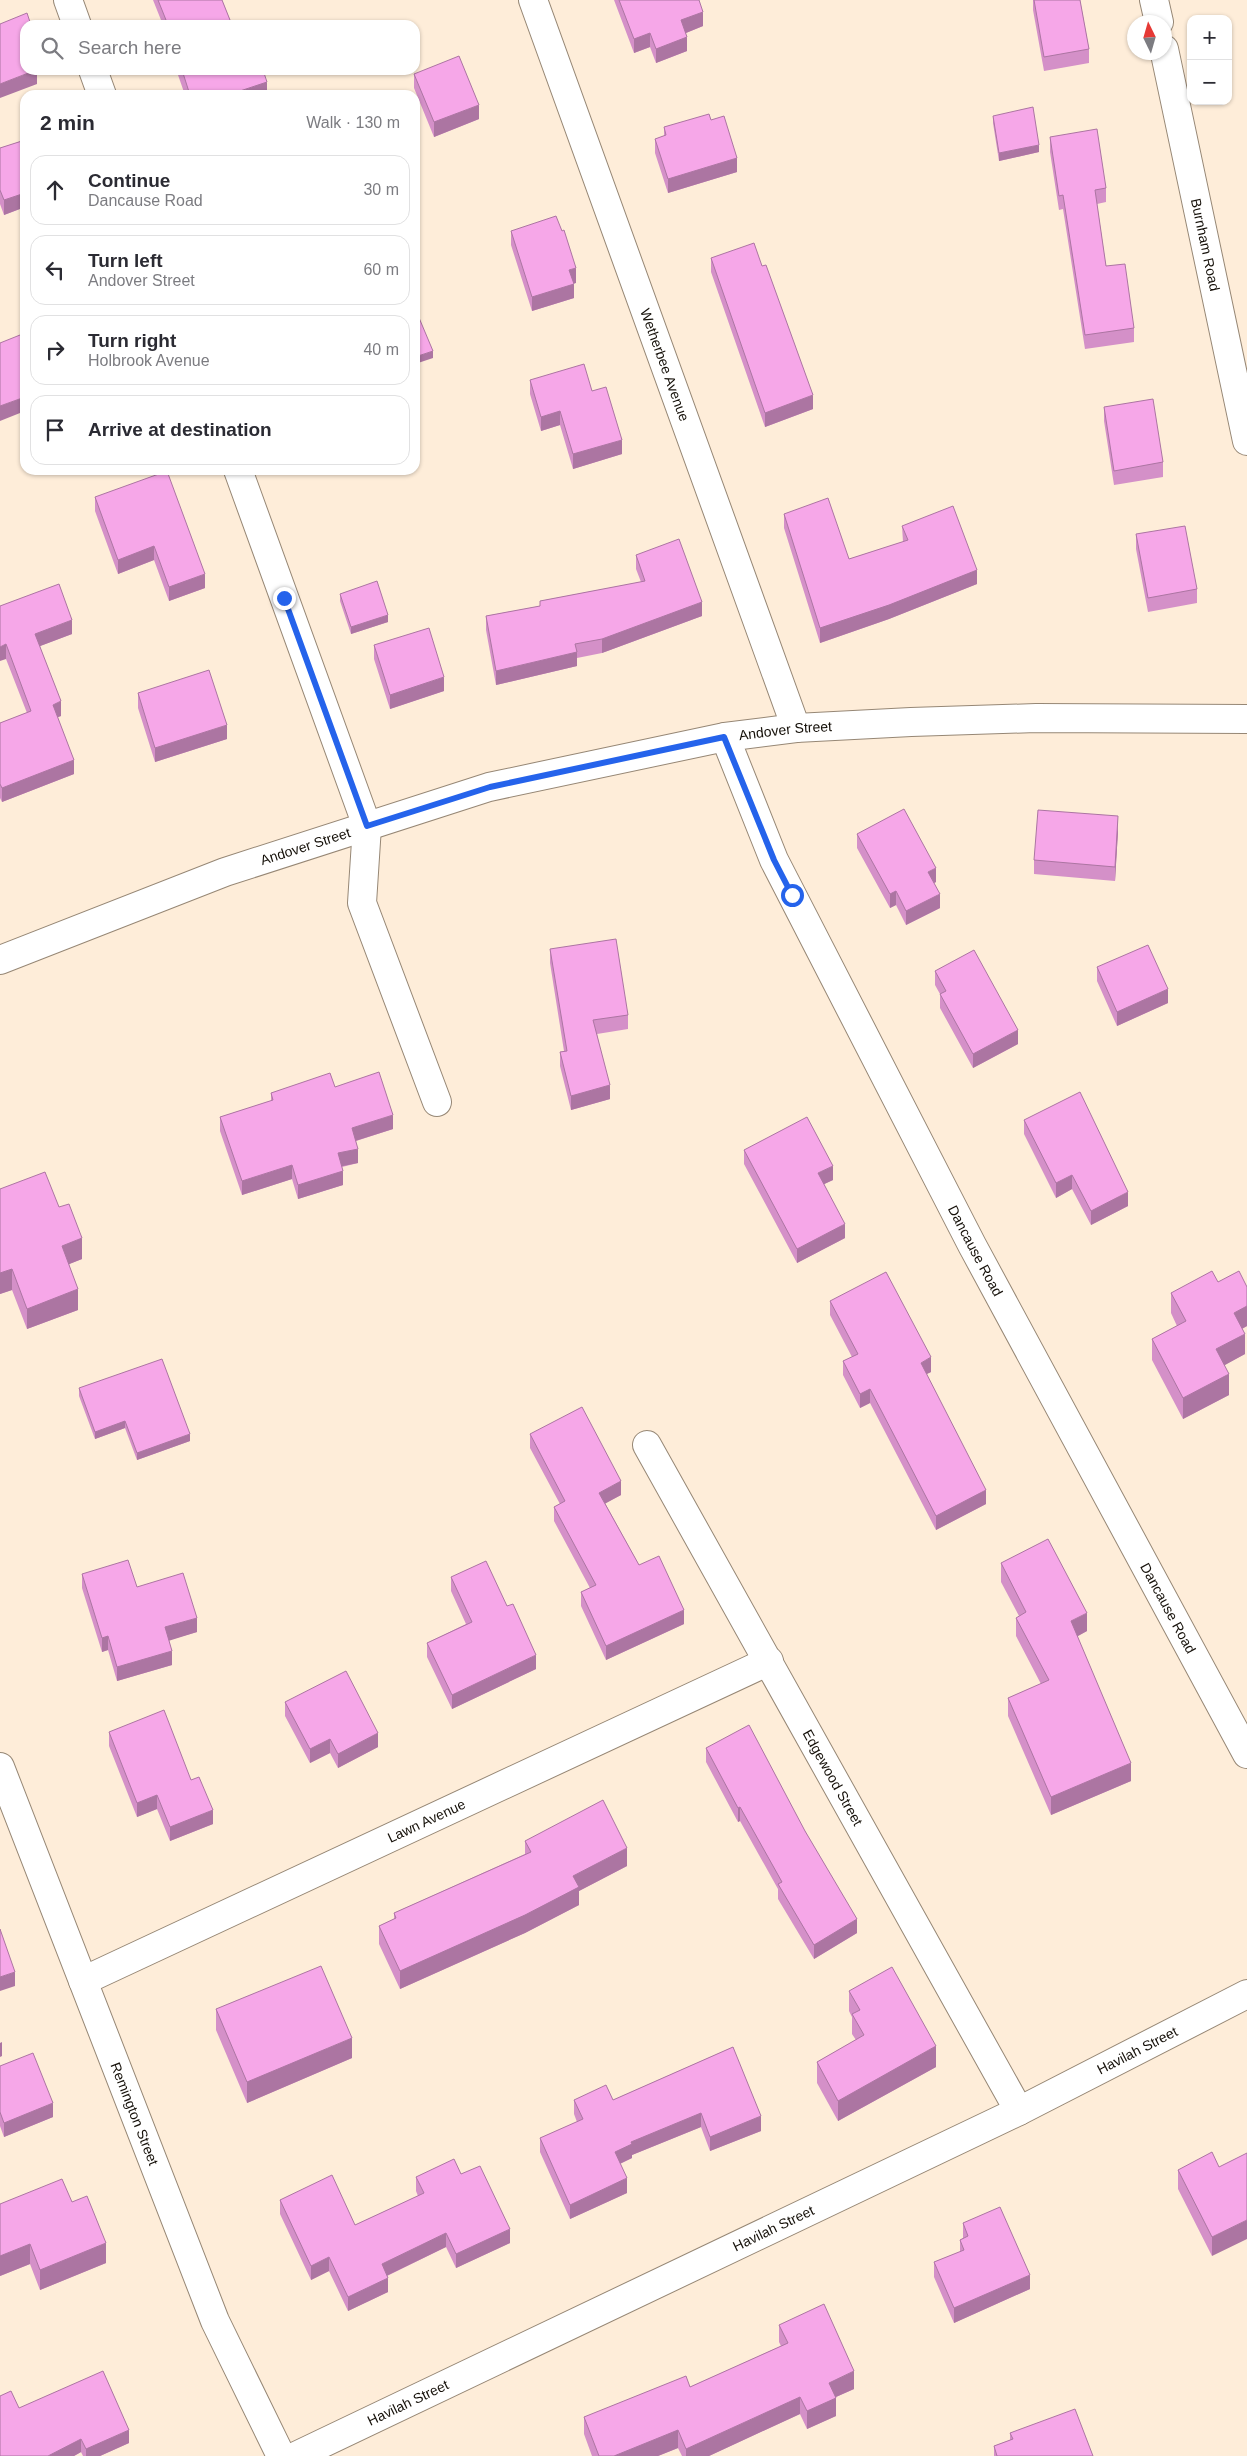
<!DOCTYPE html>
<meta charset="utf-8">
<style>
body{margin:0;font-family:Arial,sans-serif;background:#f7f7f7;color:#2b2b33}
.controls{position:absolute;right:15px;top:15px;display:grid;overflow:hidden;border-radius:10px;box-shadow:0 1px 4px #0004}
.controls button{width:45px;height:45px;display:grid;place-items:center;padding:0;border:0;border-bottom:1px solid #e1e1e2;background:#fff;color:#2b2b33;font:25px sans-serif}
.compass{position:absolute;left:1127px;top:15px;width:45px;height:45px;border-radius:50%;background:#fff;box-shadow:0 1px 4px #0004;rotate:355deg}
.stop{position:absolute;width:15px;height:15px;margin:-11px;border:4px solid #2563eb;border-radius:50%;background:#fff}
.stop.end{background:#2563eb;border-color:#fff;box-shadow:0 1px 5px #0008}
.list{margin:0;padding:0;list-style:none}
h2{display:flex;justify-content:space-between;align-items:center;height:65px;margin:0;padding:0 20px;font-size:21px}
h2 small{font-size:16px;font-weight:400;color:#7c7c81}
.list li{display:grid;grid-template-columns:32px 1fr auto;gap:15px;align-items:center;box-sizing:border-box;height:70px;margin:0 10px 10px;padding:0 10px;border:1px solid #e1e1e2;border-radius:15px}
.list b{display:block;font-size:19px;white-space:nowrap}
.list p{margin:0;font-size:16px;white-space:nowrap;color:#7c7c81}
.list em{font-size:16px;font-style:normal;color:#7c7c81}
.icon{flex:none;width:28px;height:28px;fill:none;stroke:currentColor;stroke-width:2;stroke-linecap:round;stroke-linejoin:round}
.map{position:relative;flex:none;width:1247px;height:2456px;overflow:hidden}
.search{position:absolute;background:#fff;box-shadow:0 1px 4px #0004;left:20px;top:20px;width:400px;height:55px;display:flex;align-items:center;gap:12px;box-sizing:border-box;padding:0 18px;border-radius:15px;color:#7c7c81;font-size:19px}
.panel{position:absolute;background:#fff;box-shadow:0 1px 4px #0004;left:20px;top:90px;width:400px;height:385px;border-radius:15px}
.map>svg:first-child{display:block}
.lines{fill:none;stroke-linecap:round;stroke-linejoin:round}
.minor-casing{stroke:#968775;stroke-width:30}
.secondary-casing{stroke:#968775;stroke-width:30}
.minor{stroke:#fff;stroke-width:28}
.secondary{stroke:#fff;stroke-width:28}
.wall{fill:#d490c8}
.shaded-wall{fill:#ac75a2}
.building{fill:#f6a7e8;stroke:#ac75a2}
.route{stroke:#2563eb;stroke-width:6}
.labels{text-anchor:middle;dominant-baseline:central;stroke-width:4;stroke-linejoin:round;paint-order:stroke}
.street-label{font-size:14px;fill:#151009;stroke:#fdfdfd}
</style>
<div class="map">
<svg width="1247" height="2456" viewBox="0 0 1247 2456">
<rect width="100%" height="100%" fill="#feedd9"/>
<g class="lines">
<g class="minor-casing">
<g id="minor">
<path d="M 68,0 L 77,25"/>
<path id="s1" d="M 533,0 L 796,728"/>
<path d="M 1154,0 L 1159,22"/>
<path id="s2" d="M 1164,49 L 1247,441"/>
<path d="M 93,70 L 102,95"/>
<path d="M 238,470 L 367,826 L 362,903 L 437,1102"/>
<path id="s3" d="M 725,737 L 774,860 L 972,1245 L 1247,1754"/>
<path id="s4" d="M 647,1445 L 1019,2111"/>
<path id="s5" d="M 0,1767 L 215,2321 L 281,2456"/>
<path id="s6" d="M 83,1981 L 769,1661"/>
<path id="s7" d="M 296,2456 L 1019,2111 L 1247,1994"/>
</g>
</g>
<g class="secondary-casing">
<g id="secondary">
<path id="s8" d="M 0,960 L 225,872 L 489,787 L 725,737 L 796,728 L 911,722 L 1036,718 L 1247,719"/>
</g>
</g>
<use href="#minor" class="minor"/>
<use href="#secondary" class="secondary"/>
</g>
<path class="wall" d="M 153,0 L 222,0 L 232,25 L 163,25 Z
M 614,0 L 699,0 L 703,26 L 686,33 L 687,51 L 656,63 L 650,47 L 634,53 Z
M 1033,0 L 1080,0 L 1089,49 L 1089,63 L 1044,71 L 1033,10 Z
M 178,70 L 263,70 L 267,95 L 185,95 L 178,75 Z
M 414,74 L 479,119 L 434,137 L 414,88 Z
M 993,116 L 1039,152 L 999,161 L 993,123 Z
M 711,120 L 737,172 L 668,193 L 655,153 L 655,139 L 664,136 L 664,127 Z
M 1050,137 L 1106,188 L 1106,202 L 1097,204 L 1106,266 L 1134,328 L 1134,342 L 1085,349 L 1063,209 L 1059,210 L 1050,152 Z
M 25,140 L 25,207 L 4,215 L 0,204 L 0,148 Z
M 511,231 L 576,283 L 573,283 L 574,298 L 532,311 L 511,245 Z
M 711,258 L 813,409 L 765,427 L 711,272 Z
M 530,380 L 592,391 L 622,454 L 573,469 L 560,425 L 541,431 L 530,394 Z
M 1104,407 L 1163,462 L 1163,477 L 1114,485 L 1104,421 Z
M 95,497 L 205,588 L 169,601 L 154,560 L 118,574 L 95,511 Z
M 784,514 L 849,559 L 903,542 L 902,526 L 977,584 L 889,619 L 820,643 L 784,528 Z
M 1136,534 L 1197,589 L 1197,603 L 1148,612 L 1136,549 Z
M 636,555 L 702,616 L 602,653 L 577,658 L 577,666 L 496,685 L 486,630 L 486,616 L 540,606 L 540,601 L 641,582 L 636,569 Z
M 340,594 L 388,622 L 351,634 L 340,601 Z
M 0,606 L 72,634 L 40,646 L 61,716 L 57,717 L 74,774 L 2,802 L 0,798 L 0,723 L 27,713 L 6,659 Z
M 374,645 L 444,691 L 390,709 L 374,659 Z
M 138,693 L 227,739 L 155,762 L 138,708 Z
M 1118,831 L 1115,881 L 1034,874 L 1034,860 Z
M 857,834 L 936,882 L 934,883 L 940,908 L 906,925 L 896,905 L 890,908 L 857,848 Z
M 550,949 L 628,1015 L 628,1029 L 597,1034 L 610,1099 L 571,1110 L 560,1066 L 560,1052 L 564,1051 L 550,963 Z
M 1097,967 L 1168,1003 L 1117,1026 L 1097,981 Z
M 935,971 L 1018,1044 L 973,1068 L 940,1008 L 940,994 L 935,985 Z
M 335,1087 L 393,1129 L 356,1141 L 358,1163 L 342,1167 L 343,1185 L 298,1199 L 292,1179 L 242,1195 L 220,1131 L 220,1117 L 271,1101 L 271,1093 Z
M 1024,1120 L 1128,1206 L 1091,1225 L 1072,1189 L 1056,1198 L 1024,1134 Z
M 744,1150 L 833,1180 L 824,1184 L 845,1238 L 797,1263 L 744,1164 Z
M 0,1189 L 59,1207 L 82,1259 L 69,1264 L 78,1310 L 27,1329 L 12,1290 L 0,1294 Z
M 1218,1282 L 1247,1287 L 1247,1326 L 1242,1329 L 1245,1354 L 1224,1365 L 1229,1395 L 1183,1419 L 1152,1360 L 1152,1339 L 1177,1326 L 1171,1313 L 1171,1293 Z
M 830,1301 L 931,1372 L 926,1374 L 986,1504 L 936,1530 L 870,1403 L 860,1408 L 843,1375 L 843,1361 L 852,1357 L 830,1315 Z
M 79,1388 L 190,1441 L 137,1460 L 125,1428 L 95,1439 L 79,1396 Z
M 530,1434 L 621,1495 L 605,1503 L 639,1565 L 684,1624 L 606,1660 L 581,1606 L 581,1592 L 590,1588 L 554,1521 L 554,1507 L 560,1504 L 530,1448 Z
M 1001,1563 L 1087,1631 L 1077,1636 L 1131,1781 L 1051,1815 L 1008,1716 L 1008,1698 L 1041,1684 L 1016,1636 L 1016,1618 L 1019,1616 L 1001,1582 Z
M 82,1574 L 137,1587 L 197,1632 L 169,1640 L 172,1665 L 117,1681 L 108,1650 L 102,1652 L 82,1588 Z
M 451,1577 L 536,1669 L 452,1709 L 427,1657 L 427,1643 L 466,1624 L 451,1591 Z
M 285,1702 L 378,1747 L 338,1768 L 330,1753 L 310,1763 L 285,1716 Z
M 109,1732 L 213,1824 L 170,1841 L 157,1809 L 137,1817 L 109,1746 Z
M 706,1748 L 805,1831 L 857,1933 L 814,1959 L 778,1899 L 778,1889 L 740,1821 L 738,1822 L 706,1762 Z
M 525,1841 L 627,1866 L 579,1891 L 579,1905 L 525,1933 L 400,1989 L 379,1944 L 379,1926 L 394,1919 L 394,1913 L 525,1854 Z
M 849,1991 L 936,2067 L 838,2121 L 817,2083 L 817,2062 L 856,2040 L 852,2034 L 852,2017 L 849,2011 Z
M 216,2009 L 352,2058 L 247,2103 L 216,2030 Z
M 733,2047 L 761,2131 L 710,2151 L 701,2127 L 632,2155 L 632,2158 L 620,2164 L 627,2193 L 570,2219 L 540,2152 L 540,2138 L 577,2122 L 574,2114 L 574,2100 L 613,2100 Z
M 0,2066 L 53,2117 L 4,2137 L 0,2126 Z
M 1219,2167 L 1212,2256 L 1178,2189 L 1178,2170 Z
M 461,2174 L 510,2243 L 456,2268 L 446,2247 L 387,2276 L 388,2292 L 348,2311 L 329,2271 L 311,2280 L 280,2214 L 280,2200 L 355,2225 L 418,2196 L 416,2191 L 416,2177 Z
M 72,2202 L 106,2263 L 40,2290 L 30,2264 L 0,2276 L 0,2204 Z
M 963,2223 L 1030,2289 L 954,2323 L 934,2277 L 934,2262 L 960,2252 L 960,2240 L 963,2238 Z
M 779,2325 L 854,2389 L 836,2397 L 836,2416 L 807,2429 L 800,2414 L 709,2456 L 682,2456 L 678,2448 L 658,2456 L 592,2456 L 584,2434 L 584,2417 L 690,2387 L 781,2346 L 779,2342 Z
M 19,2408 L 129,2443 L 100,2456 L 83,2456 L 81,2452 L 74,2456 L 0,2456 Z
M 1010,2433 L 1093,2456 L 994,2456 L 994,2446 L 1010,2440 Z"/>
<path class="shaded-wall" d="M 703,12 L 703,26 L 681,35 L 681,20 Z
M 650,33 L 650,47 L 634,53 L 634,39 Z
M 687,37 L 687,51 L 656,63 L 656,49 Z
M 36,70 L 37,70 L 37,84 L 0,98 L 0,84 Z
M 267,82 L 267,95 L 228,95 Z
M 479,105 L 479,119 L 434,137 L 434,122 Z
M 1039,145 L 1039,152 L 999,161 L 999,153 Z
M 737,158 L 737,172 L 668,193 L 668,179 Z
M 25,193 L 25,207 L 4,215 L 4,200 Z
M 576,268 L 576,283 L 569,285 L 569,270 Z
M 574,284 L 574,298 L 532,311 L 532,297 Z
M 433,351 L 433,358 L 415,364 L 415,357 Z
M 813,395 L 813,409 L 765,427 L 765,413 Z
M 25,397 L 25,411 L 0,421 L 0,406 Z
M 560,411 L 560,425 L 541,431 L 541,417 Z
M 622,440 L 622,454 L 573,469 L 573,454 Z
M 154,546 L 154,560 L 118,574 L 118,560 Z
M 977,570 L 977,584 L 889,619 L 820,643 L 820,628 Z
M 205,574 L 205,588 L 169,601 L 169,587 Z
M 702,602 L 702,616 L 602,653 L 602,639 Z
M 388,615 L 388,622 L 351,634 L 351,627 Z
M 72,620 L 72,634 L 35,648 L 35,634 Z
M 6,644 L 6,659 L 0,661 L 0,647 Z
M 577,652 L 577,666 L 496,685 L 496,671 Z
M 444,677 L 444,691 L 390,709 L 390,695 Z
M 61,701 L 61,716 L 53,719 L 53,705 Z
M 227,725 L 227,739 L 155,762 L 155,748 Z
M 74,760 L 74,774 L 2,802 L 2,788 Z
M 1118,816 L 1118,831 L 1115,881 L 1115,867 Z
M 936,868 L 936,882 L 928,886 L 928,872 Z
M 896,891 L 896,905 L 890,908 L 890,894 Z
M 940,894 L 940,908 L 906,925 L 906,911 Z
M 1168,989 L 1168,1003 L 1117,1026 L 1117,1012 Z
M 1018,1030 L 1018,1044 L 973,1068 L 973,1054 Z
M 610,1085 L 610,1099 L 571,1110 L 571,1096 Z
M 393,1115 L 393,1129 L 352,1142 L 352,1128 Z
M 358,1149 L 358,1163 L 338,1167 L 338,1153 Z
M 292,1165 L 292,1179 L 242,1195 L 242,1181 Z
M 833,1166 L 833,1180 L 818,1187 L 818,1173 Z
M 343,1171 L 343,1185 L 298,1199 L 298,1185 Z
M 1072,1175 L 1072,1189 L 1056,1198 L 1056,1183 Z
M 1128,1192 L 1128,1206 L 1091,1225 L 1091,1211 Z
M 845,1224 L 845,1238 L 797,1263 L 797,1249 Z
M 82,1238 L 82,1259 L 62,1267 L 62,1246 Z
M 12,1269 L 12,1290 L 0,1294 L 0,1273 Z
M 78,1289 L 78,1310 L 27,1329 L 27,1309 Z
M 1247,1306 L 1247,1326 L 1234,1333 L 1234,1313 Z
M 1245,1334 L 1245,1354 L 1216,1370 L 1216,1349 Z
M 931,1357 L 931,1372 L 921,1377 L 921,1363 Z
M 1229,1374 L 1229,1395 L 1183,1419 L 1183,1398 Z
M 870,1389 L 870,1403 L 860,1408 L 860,1394 Z
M 125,1421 L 125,1428 L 95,1439 L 95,1432 Z
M 190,1434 L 190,1441 L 137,1460 L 137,1453 Z
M 621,1481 L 621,1495 L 599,1507 L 599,1493 Z
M 986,1490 L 986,1504 L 936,1530 L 936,1516 Z
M 684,1610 L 684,1624 L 606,1660 L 606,1646 Z
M 1087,1613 L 1087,1631 L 1071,1640 L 1071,1621 Z
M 197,1618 L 197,1632 L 165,1642 L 165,1627 Z
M 108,1636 L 108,1650 L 102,1652 L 102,1638 Z
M 172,1651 L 172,1665 L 117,1681 L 117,1667 Z
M 536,1655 L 536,1669 L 452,1709 L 452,1695 Z
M 378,1733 L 378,1747 L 338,1768 L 338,1754 Z
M 330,1739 L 330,1753 L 310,1763 L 310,1749 Z
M 1131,1763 L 1131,1781 L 1051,1815 L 1051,1797 Z
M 157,1795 L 157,1809 L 137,1817 L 137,1803 Z
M 740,1807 L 740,1821 L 738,1822 L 738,1808 Z
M 213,1810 L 213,1824 L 170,1841 L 170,1827 Z
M 627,1848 L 627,1866 L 579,1891 L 579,1905 L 525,1933 L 400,1989 L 400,1971 L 573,1876 Z
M 857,1919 L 857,1933 L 814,1959 L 814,1945 Z
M 15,1972 L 15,1986 L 0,1991 L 0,1977 Z
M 352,2038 L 352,2058 L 247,2103 L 247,2082 Z
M 2,2042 L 2,2056 L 0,2057 L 0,2043 Z
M 936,2046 L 936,2067 L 838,2121 L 838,2101 Z
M 53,2103 L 53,2117 L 4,2137 L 4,2123 Z
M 701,2113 L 701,2127 L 632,2155 L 632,2158 L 615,2166 L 615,2152 L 631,2142 Z
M 761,2116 L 761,2131 L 710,2151 L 710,2137 Z
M 627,2178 L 627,2193 L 570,2219 L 570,2205 Z
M 1247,2220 L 1247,2239 L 1212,2256 L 1212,2237 Z
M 510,2229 L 510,2243 L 456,2268 L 456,2254 Z
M 446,2233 L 446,2247 L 382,2278 L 382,2264 Z
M 106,2243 L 106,2263 L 40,2290 L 40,2270 Z
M 30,2244 L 30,2264 L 0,2276 L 0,2256 Z
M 329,2257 L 329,2271 L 311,2280 L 311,2266 Z
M 1030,2275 L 1030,2289 L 954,2323 L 954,2308 Z
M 388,2278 L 388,2292 L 348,2311 L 348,2297 Z
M 854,2371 L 854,2389 L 829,2400 L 829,2383 Z
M 800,2397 L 800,2414 L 709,2456 L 686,2456 L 686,2449 Z
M 836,2398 L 836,2416 L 807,2429 L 807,2411 Z
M 129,2430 L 129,2443 L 100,2456 L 86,2456 L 86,2449 Z
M 678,2430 L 678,2448 L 658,2456 L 614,2456 Z
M 81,2439 L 81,2452 L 74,2456 L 48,2456 Z"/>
<path class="building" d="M 158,0 L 222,0 L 232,25 L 168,25 Z
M 619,0 L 699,0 L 703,12 L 681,20 L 687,37 L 656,49 L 650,33 L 634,39 Z
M 1034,0 L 1080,0 L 1089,49 L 1044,57 Z
M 27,13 L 31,25 L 25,25 L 25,70 L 36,70 L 0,84 L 0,24 Z
M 459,56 L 479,105 L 434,122 L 414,74 Z
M 182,70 L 263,70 L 267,82 L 228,95 L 190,95 Z
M 1033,107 L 1039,145 L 999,153 L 993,116 Z
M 709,114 L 711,120 L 724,116 L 737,158 L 668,179 L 655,139 L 666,135 L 664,127 Z
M 1097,129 L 1106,188 L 1095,190 L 1106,266 L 1125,264 L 1134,328 L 1085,335 L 1063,195 L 1059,196 L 1050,137 Z
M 25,140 L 25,193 L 4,200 L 0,190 L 0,148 Z
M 556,216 L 562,231 L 564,230 L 576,268 L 569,270 L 574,284 L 532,297 L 511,231 Z
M 754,243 L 762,266 L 766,265 L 813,395 L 765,413 L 711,258 Z
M 417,313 L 433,351 L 415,357 L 415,314 Z
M 25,333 L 25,397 L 0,406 L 0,343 Z
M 584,364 L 592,391 L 606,387 L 622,440 L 573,454 L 560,411 L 541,417 L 530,380 Z
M 1153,399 L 1163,462 L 1114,471 L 1104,407 Z
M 167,471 L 205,574 L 169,587 L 154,546 L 118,560 L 95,497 Z
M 828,498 L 849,559 L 908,540 L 902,526 L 953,506 L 977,570 L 889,605 L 820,628 L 784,514 Z
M 1185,526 L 1197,589 L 1148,598 L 1136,534 Z
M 679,539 L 702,602 L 602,639 L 575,644 L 577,652 L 496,671 L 486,616 L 540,606 L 540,601 L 645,581 L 636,555 Z
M 377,581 L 388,615 L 351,627 L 340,594 Z
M 59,584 L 72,620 L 35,634 L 61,701 L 53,705 L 74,760 L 2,788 L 0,784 L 0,723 L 31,711 L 6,644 L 0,647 L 0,606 Z
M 429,628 L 444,677 L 390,695 L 374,645 Z
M 209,670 L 227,725 L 155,748 L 138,693 Z
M 904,809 L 936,868 L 928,872 L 940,894 L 906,911 L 896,891 L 890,894 L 857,834 Z
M 1038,810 L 1118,816 L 1115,867 L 1034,860 Z
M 616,939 L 628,1015 L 593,1020 L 610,1085 L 571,1096 L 560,1052 L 567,1051 L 550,949 Z
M 1148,945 L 1168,989 L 1117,1012 L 1097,967 Z
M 974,950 L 1018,1030 L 973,1054 L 940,994 L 946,991 L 935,971 Z
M 379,1072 L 393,1115 L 352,1128 L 358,1149 L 338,1153 L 343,1171 L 298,1185 L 292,1165 L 242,1181 L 220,1117 L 273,1100 L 271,1093 L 330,1073 L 335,1087 Z
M 1080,1092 L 1128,1192 L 1091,1211 L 1072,1175 L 1056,1183 L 1024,1120 Z
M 807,1117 L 833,1166 L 818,1173 L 845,1224 L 797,1249 L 744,1150 Z
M 45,1172 L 59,1207 L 69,1204 L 82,1238 L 62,1246 L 78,1289 L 27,1309 L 12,1269 L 0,1273 L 0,1189 Z
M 1212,1271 L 1218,1282 L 1239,1271 L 1247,1287 L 1247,1306 L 1234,1313 L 1245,1334 L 1216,1349 L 1229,1374 L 1183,1398 L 1152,1339 L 1186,1321 L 1171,1293 Z
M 886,1272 L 931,1357 L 921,1363 L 986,1490 L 936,1516 L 870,1389 L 860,1394 L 843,1361 L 858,1354 L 830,1301 Z
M 162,1359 L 190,1434 L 137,1453 L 125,1421 L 95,1432 L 79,1388 Z
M 582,1407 L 621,1481 L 599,1493 L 639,1565 L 659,1556 L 684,1610 L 606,1646 L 581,1592 L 596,1585 L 554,1507 L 565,1501 L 530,1434 Z
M 1048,1539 L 1087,1613 L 1071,1621 L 1131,1763 L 1051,1797 L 1008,1698 L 1049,1680 L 1016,1618 L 1026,1612 L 1001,1563 Z
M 128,1560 L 137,1587 L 183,1573 L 197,1618 L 165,1627 L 172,1651 L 117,1667 L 108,1636 L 102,1638 L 82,1574 Z
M 486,1561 L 507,1606 L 513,1604 L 536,1655 L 452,1695 L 427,1643 L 472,1622 L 451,1577 Z
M 346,1671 L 378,1733 L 338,1754 L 330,1739 L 310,1749 L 285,1702 Z
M 164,1710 L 191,1780 L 199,1777 L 213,1810 L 170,1827 L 157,1795 L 137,1803 L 109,1732 Z
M 749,1725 L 805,1831 L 857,1919 L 814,1945 L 778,1884 L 782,1882 L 740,1807 L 738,1808 L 706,1748 Z
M 603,1800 L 627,1848 L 573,1876 L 579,1887 L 525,1915 L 400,1971 L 379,1926 L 396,1918 L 394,1913 L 531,1852 L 525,1841 Z
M 0,1929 L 15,1972 L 0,1977 Z
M 321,1966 L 352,2038 L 247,2082 L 216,2009 Z
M 892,1967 L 936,2046 L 838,2101 L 817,2062 L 864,2035 L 852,2014 L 860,2010 L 849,1991 Z
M 733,2047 L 761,2116 L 710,2137 L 701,2113 L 631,2142 L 632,2144 L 615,2152 L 627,2178 L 570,2205 L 540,2138 L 583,2119 L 574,2100 L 606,2085 L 613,2100 Z
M 33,2053 L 53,2103 L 4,2123 L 0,2112 L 0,2066 Z
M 1212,2152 L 1219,2167 L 1247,2153 L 1247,2220 L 1212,2237 L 1178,2170 Z
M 454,2159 L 461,2174 L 480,2166 L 510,2229 L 456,2254 L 446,2233 L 382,2264 L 388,2278 L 348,2297 L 329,2257 L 311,2266 L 280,2200 L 332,2175 L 355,2225 L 424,2193 L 416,2177 Z
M 62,2179 L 72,2202 L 87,2196 L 106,2243 L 40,2270 L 30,2244 L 0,2256 L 0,2204 Z
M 1000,2207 L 1030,2275 L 954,2308 L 934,2262 L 964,2250 L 960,2240 L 968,2236 L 963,2223 Z
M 824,2304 L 854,2371 L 829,2383 L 836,2398 L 807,2411 L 800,2397 L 686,2449 L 678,2430 L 614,2456 L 599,2456 L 584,2417 L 686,2376 L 690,2387 L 788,2343 L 779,2325 Z
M 103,2371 L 129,2430 L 86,2449 L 81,2439 L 48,2456 L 0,2456 L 0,2396 L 11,2391 L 19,2408 Z
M 1075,2409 L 1093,2456 L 997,2456 L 994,2446 L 1013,2439 L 1010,2433 Z"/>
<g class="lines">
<path class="route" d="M 284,598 L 367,826 L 490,787 L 724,737 L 774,860 L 792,895"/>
</g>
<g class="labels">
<g class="street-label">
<text stroke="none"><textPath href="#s2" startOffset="200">Burnham Road</textPath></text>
<text stroke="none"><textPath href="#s1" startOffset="388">Wetherbee Avenue</textPath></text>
<text stroke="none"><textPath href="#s8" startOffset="821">Andover Street</textPath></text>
<text stroke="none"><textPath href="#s8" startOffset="326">Andover Street</textPath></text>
<text stroke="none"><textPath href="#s3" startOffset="572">Dancause Road</textPath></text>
<text stroke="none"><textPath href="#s3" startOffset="978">Dancause Road</textPath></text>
<text stroke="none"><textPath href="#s4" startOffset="381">Edgewood Street</textPath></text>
<text stroke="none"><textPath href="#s6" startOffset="379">Lawn Avenue</textPath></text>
<text stroke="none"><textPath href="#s7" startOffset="934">Havilah Street</textPath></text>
<text stroke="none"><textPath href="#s5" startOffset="372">Remington Street</textPath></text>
<text stroke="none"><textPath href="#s7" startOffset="529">Havilah Street</textPath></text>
<text stroke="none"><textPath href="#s7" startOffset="124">Havilah Street</textPath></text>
</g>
</g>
</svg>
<div class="controls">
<button>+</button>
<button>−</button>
</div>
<svg class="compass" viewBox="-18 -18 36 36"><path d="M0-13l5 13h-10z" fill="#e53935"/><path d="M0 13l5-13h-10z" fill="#7c7c81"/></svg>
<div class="stop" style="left:792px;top:895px"></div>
<div class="stop end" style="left:284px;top:598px"></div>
<div class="search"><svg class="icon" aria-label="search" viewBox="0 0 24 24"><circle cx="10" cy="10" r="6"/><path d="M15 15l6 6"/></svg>Search here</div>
<section class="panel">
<h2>2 min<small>Walk · 130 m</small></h2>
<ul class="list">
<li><svg class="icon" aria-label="ahead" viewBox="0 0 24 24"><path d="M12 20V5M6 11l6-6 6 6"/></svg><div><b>Continue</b><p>Dancause Road</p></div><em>30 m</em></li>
<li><svg class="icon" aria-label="left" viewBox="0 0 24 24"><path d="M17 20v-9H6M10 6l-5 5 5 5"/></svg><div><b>Turn left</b><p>Andover Street</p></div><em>60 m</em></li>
<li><svg class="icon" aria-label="right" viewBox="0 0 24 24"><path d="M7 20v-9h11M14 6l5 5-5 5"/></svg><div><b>Turn right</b><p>Holbrook Avenue</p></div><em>40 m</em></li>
<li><svg class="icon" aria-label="arrive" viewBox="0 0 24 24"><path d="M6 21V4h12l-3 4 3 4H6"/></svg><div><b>Arrive at destination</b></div></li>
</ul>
</section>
</div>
